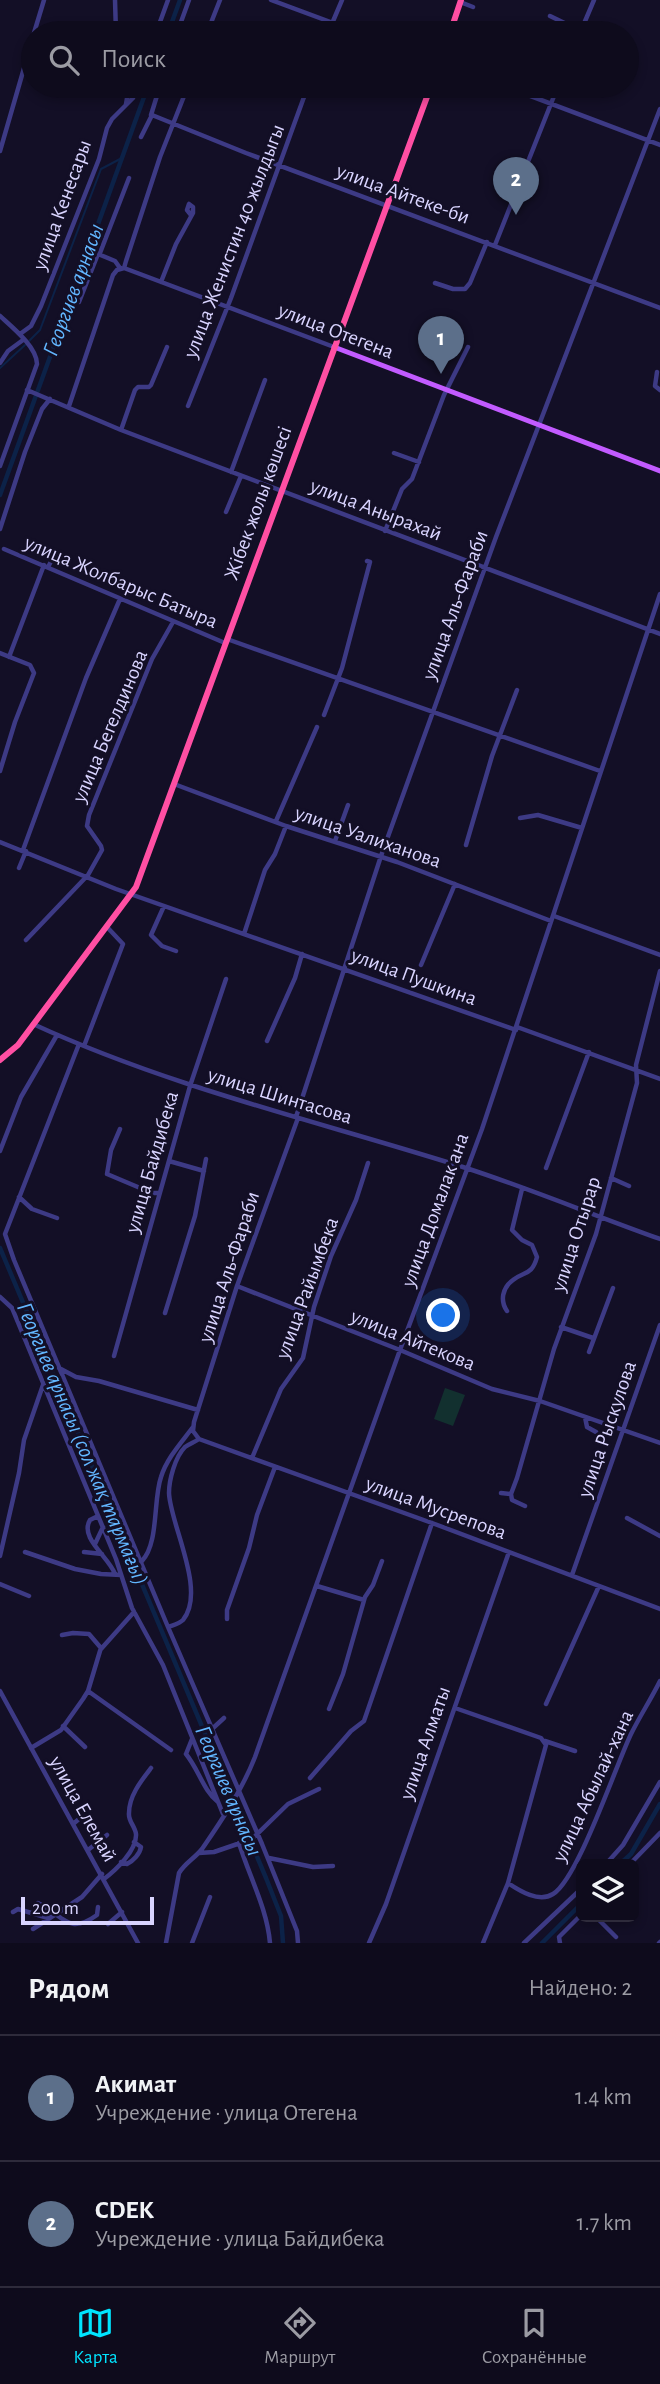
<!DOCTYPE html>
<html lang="ru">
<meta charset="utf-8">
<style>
body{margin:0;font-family:"Alegreya Sans",sans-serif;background:#1c1929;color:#f1f3f6}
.controls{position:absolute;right:21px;bottom:21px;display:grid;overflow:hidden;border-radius:10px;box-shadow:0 4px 10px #0003}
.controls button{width:63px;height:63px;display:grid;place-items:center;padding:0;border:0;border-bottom:2px solid #2e2b3b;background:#0e0b1c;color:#f1f3f6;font:35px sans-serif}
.scale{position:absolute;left:21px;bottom:18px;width:133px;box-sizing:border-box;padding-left:7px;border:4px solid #d9d4ff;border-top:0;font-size:19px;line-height:24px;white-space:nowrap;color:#d9d4ff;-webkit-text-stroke:5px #130f26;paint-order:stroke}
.you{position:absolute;left:444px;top:1316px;width:24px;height:24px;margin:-18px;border:5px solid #fff;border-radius:50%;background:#1a73e8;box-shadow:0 0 0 10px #1a73e833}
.badge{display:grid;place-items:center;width:46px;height:46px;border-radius:50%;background:#00e5ff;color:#fff;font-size:23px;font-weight:700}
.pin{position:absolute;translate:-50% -58px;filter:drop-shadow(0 2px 4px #0008)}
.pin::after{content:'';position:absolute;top:37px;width:24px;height:21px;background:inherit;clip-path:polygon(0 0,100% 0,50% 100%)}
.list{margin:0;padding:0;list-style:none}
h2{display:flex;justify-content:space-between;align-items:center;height:91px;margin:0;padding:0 28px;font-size:30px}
h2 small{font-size:23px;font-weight:400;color:#9b9ba3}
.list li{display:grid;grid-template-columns:46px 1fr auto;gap:21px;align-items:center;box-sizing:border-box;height:126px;padding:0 28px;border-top:2px solid #2e2b3b}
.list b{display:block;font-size:26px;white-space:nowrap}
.list p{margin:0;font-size:23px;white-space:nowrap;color:#9b9ba3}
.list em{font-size:23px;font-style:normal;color:#9b9ba3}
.icon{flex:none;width:38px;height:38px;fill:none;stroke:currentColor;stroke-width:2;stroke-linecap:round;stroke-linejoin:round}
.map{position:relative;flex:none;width:660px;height:1943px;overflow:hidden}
.search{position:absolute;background:#0e0b1c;box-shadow:0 4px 10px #0003;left:21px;right:21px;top:21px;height:77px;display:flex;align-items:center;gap:18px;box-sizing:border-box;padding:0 24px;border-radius:38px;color:#9b9ba3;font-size:26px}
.sheet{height:343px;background:#0e0b1c}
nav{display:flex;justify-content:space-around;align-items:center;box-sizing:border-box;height:98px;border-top:2px solid #2e2b3b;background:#0e0b1c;font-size:19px;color:#9b9ba3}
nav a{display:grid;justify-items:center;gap:4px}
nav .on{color:#00e5ff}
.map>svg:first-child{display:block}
.garden{fill:#12302f}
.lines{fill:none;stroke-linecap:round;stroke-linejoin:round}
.stream{stroke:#0c2248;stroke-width:2}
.canal{stroke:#0c2248;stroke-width:4.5}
.minor{stroke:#3d3a85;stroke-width:4.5}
.major{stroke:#c25bff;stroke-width:5}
.highway{stroke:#ff4fa3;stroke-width:6}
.labels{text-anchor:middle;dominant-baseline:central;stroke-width:6;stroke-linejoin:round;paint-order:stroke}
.street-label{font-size:21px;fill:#d9d4ff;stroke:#130f26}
.water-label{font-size:23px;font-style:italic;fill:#62b6ff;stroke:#130f26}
</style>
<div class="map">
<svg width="660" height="1943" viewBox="0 0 660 1943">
<rect width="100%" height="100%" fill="#130f26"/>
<path class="garden" d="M 445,1388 L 465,1395 L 453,1426 L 434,1419 Z"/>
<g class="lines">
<path class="stream" d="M 29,341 L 40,330 L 101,169 L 122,158
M 0,368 L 25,345"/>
<path class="canal" d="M 168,33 L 180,0
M 0,495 L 148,86
M 0,1248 L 266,1878 L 281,1916 L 283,1943
M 620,1864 L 631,1854 L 660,1804
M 542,1943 L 581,1904"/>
<path class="minor" d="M 115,0 L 116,33
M 271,0 L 360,33
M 460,2 L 473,7
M 550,16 L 581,31
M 34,33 L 44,0
M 156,33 L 168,0
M 177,33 L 189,0
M 207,33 L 220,0
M 328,33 L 342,0
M 580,33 L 594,0
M 231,86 L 238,86
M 504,86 L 660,145
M 126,104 L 129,86
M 151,115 L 160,86
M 141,137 L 152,115 L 246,153 L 660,308
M 0,151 L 33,37
M 495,245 L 558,86
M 100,253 L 129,178
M 124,268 L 334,347
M 161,282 L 176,244 L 193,213 L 193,207 L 189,204 L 187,210 L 191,215
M 435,283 L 453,289 L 465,289 L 470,283 L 487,242
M 79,302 L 98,254 L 115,261 L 120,268
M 0,316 C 12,327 37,347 37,364 L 0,466
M 20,334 L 31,326 L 41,306 L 99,159 L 107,128 L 112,119 L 133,98 L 137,86
M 0,363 L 8,351 L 23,340
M 657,372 L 655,386 L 660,390
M 27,390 L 121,430 L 660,634
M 69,406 L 113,275 L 117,270 L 124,268 L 126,261 L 160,157 L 188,86
M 188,406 L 231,298 L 308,86
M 121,430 L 135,390 L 138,387 L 149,387 L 151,385 L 167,347
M 394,453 L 419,462
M 231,472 L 265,380
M 226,512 L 241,476
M 0,529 L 25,452 L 42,409 L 50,399
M 385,531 L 402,489 L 412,479 L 444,395 L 468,347
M 4,549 L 225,643
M 48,567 L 54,556
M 227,639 L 600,771
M 0,653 L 30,665 L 34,673 L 15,722 L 0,771
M 9,657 L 44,565
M 324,715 L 342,668 L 370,562 L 367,561
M 174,784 L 286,826 L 397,862 L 551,921
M 520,818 L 538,815 L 582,828
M 276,821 L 317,727
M 335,841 L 348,805
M 0,842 L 116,889 L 516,1030
M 466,845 L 492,756 L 517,690
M 23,850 L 86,678 L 120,599
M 19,868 L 26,851
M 164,906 L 151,935 L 162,946 L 176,951
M 554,916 L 660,955
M 244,934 L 265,870 L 275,854 L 286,826
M 26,940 L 88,875 L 102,850 L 101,846 L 87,826 L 89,815 L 152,659 L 173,622
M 421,965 L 455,884
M 33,1024 C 172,1088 321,1122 466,1168 C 531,1189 595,1216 660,1239
M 517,1027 L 660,1079
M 267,1041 L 295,978 L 302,954
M 79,1044 L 5,1234 L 14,1260 L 168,1627 L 262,1844 L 297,1931 L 298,1943
M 84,1046 L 123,944 L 107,927
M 296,1117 L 381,856 L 496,537 L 660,109
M 120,1129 L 111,1150 L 107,1174 L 152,1193 L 160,1193
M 0,1151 L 21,1097 L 57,1035
M 169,1161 L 204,1171
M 546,1168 L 589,1052
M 611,1178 L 629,1186
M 19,1197 L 32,1209 L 57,1218
M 237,1286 L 400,1350 L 492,1389 L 540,1401 L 660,1443
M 0,1297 L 12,1308 L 116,1559 L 132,1608 L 163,1665 L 223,1814
M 507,1311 C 500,1301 502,1288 513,1280 C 524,1271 532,1276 537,1257 L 532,1245 L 522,1240 L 512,1230 L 522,1189
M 165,1313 L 195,1216 L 206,1159
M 561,1327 L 593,1338
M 589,1352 L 613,1288
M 114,1356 L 190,1086 L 226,979
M 59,1368 L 76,1377 L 99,1381 L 198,1410
M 585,1417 L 587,1427 L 596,1432
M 199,1439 L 432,1523 L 660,1609
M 199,1439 L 193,1431 L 194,1422 L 237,1286 L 298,1118
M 252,1458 L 281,1389 L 303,1358 L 314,1307 L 331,1256 L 356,1200 L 368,1163
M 501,1493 L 511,1494 L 517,1478 L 554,1349 L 596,1234 L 637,1083 L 636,1065 L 660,971
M 511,1494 L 512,1500 L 525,1506
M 98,1516 L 90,1520 C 79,1538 109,1557 115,1574
M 627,1518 L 660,1536
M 95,1544 L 103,1527
M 25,1552 L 75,1569 L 101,1574 L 121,1575
M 84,1552 L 102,1554
M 0,1556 L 19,1473 L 24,1440 L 43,1385
M 142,1561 C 159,1543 153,1500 161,1477 C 167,1458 181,1443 193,1427
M 572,1575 L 660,1325
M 0,1584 L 29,1596
M 317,1586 L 364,1600
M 227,1619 L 227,1610 L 249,1548 L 257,1515 L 275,1467
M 168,1627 C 173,1625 179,1624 183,1620 C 207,1591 170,1524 169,1493 C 169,1480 175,1457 185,1447 C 189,1444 195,1442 199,1439
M 101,1649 L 134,1612
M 0,1691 L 138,1943
M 88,1691 L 171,1750
M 546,1704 L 599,1586
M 455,1708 L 541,1738 L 546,1745 L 508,1883 L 483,1943
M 329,1709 L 343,1674 L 365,1597 L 373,1585 L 382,1561
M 63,1726 L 85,1747
M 212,1729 L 224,1718
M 545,1741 L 575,1751
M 31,1748 L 61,1730 L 83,1699 L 88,1691 L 100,1651 L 101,1648 L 89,1634 L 73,1633 L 62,1635
M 186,1754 C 199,1770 203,1790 218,1802
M 186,1754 L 192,1739
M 310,1778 L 351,1731 L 364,1721 L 432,1523
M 73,1824 L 85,1814
M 239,1843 C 249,1876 267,1908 270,1943
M 88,1850 L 107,1835
M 199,1853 L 214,1852 L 252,1839 L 288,1804 L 319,1789
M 269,1858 L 313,1867 L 333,1866
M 121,1862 L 127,1864 C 133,1861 140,1854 141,1847 L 134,1842
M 606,1864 L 623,1845 L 660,1782
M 630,1864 L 660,1833
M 104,1879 C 116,1870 137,1850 136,1834 C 135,1826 128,1821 129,1813 C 129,1796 141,1781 151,1768
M 508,1883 C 520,1891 539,1903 553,1894 C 578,1879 616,1765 631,1734 C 640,1716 651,1699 660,1681
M 38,1903 C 63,1915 68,1936 97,1915 L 98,1907
M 13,1912 L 18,1909 L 48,1918
M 596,1917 L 616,1937
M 108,1924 L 122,1912
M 33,1929 L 82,1897 L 102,1874
M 166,1943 L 179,1873 C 185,1863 195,1858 202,1849 C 222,1820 242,1790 255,1757 L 400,1350 L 482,1129 L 660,594
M 192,1943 L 210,1897
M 369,1943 L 386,1904 L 509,1552
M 524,1943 L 581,1889
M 560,1943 L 559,1937 L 581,1915
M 659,1943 L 660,1942"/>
<path class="major" d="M 334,347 L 660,471"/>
<path class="highway" d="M 450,33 L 461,0
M 0,1060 L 18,1045 L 136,887 L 431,86"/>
</g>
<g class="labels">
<g class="street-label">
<text transform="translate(403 194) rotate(20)">улица Айтеке-би</text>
<text transform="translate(62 205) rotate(-70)">улица Кенесары</text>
<text transform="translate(234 241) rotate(-69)">улица Женистин 40 жылдыгы</text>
<text transform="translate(336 331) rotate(21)">улица Отегена</text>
<text transform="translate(258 503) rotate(-70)">Жібек жолы көшесі</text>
<text transform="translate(376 510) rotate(21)">улица Анырахай</text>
<text transform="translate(121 582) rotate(23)">улица Жолбарыс Батыра</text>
<text transform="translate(455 605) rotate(-70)">улица Аль-Фараби</text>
<text transform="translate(110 726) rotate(-67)">улица Бегелдинова</text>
<text transform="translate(368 837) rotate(19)">улица Уалиханова</text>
<text transform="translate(414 977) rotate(20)">улица Пушкина</text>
<text transform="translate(280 1096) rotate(17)">улица Шинтасова</text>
<text transform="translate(152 1162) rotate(-74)">улица Байдибека</text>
<text transform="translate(435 1210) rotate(-70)">улица Домалак ана</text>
<text transform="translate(576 1234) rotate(-72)">улица Отырар</text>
<text transform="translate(229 1267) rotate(-72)">улица Аль-Фараби</text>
<text transform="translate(307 1288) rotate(-70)">улица Райымбека</text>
<text transform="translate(413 1340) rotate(22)">улица Айтекова</text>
<text transform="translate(607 1429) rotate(-71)">улица Рыскулова</text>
<text transform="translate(436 1508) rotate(20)">улица Мусрепова</text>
<text transform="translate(425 1743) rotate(-71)">улица Алматы</text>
<text transform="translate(593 1786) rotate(-65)">улица Абылай-хана</text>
<text transform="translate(83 1809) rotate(61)">улица Елемай</text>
</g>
<g class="water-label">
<text transform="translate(74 290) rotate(-70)">Георгиев арнасы</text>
<text transform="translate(82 1444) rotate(67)">Георгиев арнасы (сол жақ тармағы)</text>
<text transform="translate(228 1791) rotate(67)">Георгиев арнасы</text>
</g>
</g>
</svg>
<div class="controls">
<button><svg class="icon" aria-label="layers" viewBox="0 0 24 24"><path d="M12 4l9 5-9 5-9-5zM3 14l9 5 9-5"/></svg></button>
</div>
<div class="scale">200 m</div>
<div class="you"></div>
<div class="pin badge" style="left:441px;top:374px;background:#5c6f8a">1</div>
<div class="pin badge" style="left:516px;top:215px;background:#5c6f8a">2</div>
<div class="search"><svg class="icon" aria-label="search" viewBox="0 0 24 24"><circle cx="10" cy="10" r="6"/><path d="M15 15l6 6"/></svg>Поиск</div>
</div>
<section class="sheet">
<h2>Рядом<small>Найдено: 2</small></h2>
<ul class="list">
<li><span class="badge" style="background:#5c6f8a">1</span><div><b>Акимат</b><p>Учреждение · улица Отегена</p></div><em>1.4 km</em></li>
<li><span class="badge" style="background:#5c6f8a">2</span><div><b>CDEK</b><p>Учреждение · улица Байдибека</p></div><em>1.7 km</em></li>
</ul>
</section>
<nav>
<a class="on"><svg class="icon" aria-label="map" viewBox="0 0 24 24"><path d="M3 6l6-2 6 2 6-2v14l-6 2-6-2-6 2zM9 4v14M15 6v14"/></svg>Карта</a>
<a><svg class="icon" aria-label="directions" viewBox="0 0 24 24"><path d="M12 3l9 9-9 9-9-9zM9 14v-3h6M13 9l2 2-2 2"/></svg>Маршрут</a>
<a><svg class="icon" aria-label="saved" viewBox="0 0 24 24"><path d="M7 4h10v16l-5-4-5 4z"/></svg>Сохранённые</a>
</nav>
